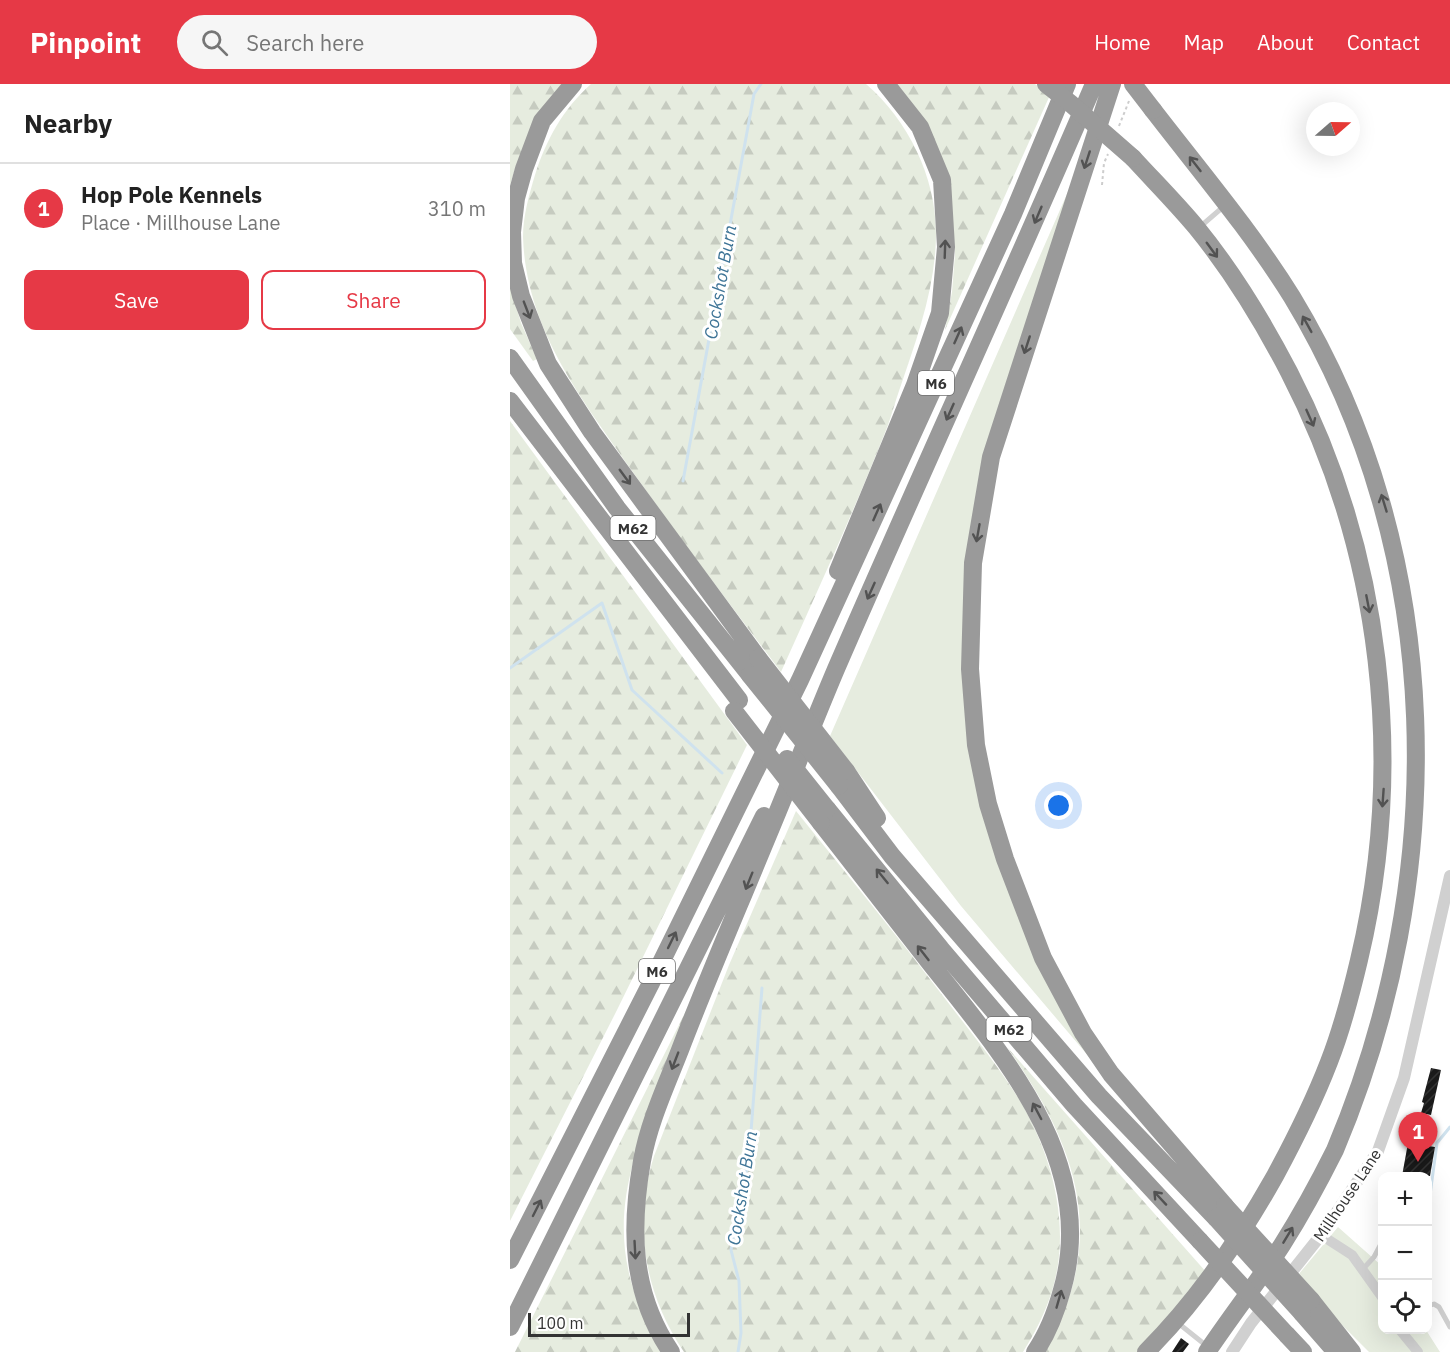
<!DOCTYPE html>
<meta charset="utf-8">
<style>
body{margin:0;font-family:"IBM Plex Sans",sans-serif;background:#f6f6f6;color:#222}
.controls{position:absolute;right:18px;bottom:18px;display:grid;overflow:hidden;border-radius:12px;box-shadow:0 6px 24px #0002}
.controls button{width:54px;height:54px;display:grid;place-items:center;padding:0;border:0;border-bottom:2px solid #e0e0e0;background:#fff;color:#222;font:30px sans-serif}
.compass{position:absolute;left:796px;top:18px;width:54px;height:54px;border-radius:50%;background:#fff;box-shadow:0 6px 24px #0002;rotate:70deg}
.scale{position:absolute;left:18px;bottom:15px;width:162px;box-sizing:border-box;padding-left:6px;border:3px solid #333;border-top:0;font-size:16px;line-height:21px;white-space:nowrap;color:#333;-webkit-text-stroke:4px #fff;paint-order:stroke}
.you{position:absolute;left:549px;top:722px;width:21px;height:21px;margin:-15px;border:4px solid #fff;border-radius:50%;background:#1a73e8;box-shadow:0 0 0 9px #1a73e833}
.badge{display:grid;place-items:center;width:39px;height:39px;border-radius:50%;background:#e63946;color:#fff;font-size:20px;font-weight:700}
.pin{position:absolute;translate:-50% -50px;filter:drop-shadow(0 2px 3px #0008)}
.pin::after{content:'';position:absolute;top:32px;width:21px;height:18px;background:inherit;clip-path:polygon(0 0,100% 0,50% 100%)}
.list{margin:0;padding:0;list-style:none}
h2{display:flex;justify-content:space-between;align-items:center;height:78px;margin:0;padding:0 24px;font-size:26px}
h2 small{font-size:20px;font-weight:400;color:#767676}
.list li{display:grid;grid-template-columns:39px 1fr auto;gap:18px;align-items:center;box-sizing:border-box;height:90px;padding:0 24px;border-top:2px solid #e0e0e0}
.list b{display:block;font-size:22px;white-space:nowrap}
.list p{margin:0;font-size:20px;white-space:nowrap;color:#767676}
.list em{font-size:20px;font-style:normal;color:#767676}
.actions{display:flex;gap:12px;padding:18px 24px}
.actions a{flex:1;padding:14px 0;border:2px solid #e63946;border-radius:12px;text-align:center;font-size:21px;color:#e63946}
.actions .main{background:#e63946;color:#fff}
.icon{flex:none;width:33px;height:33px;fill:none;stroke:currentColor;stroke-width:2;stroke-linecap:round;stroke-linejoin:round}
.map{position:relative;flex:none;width:940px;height:1268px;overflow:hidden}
header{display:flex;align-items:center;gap:36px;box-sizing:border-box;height:84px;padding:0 30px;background:#e63946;color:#fff}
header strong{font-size:28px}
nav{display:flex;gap:33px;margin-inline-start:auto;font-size:21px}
.search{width:420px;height:54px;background:#f6f6f6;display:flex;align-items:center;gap:15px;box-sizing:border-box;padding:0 21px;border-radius:33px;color:#767676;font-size:22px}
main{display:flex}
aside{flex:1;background:#fff}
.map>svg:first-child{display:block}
.grass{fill:#e6ecdf}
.forest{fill:url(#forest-firs)}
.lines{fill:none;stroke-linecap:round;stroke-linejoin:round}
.stream{stroke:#cfe2ee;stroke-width:3}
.building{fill:url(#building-hatch)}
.path{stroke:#cdcdcd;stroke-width:2;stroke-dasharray:3 3;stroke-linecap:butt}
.service{stroke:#d0d0d0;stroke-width:5}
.minor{stroke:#d0d0d0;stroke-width:10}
.tertiary{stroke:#d0d0d0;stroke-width:12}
.motorway{stroke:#9a9a9a;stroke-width:18}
.motorway-bridge{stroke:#9a9a9a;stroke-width:18}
.oneway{stroke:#525252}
.labels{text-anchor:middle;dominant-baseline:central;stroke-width:6;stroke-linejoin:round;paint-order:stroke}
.shield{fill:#fff;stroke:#707070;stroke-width:1.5}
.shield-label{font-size:15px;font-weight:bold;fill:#333}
.street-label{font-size:16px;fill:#333;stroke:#fff}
.water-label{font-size:18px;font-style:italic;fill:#3f7597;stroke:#fff}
</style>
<header>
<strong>Pinpoint</strong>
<div class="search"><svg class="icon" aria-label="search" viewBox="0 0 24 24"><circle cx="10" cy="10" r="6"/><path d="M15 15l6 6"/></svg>Search here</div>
<nav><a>Home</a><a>Map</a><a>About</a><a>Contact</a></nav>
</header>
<main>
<aside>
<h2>Nearby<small></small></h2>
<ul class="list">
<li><span class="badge">1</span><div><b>Hop Pole Kennels</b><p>Place · Millhouse Lane</p></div><em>310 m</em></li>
</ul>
<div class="actions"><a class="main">Save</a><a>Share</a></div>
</aside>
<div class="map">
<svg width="940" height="1268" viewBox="0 0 940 1268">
<defs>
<pattern id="forest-firs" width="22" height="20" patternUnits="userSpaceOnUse" patternTransform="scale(1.5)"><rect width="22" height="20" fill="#e6ecdf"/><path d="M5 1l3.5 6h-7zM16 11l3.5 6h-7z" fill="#c6cbc0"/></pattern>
<pattern id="building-hatch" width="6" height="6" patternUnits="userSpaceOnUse" patternTransform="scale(1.5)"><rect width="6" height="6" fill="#1a1a1a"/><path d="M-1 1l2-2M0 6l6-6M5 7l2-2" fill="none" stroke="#333"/></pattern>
</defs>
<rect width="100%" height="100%" fill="#fff"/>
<path class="grass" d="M 567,87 L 461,449 L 470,712 L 591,987 L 451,822 L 320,652 Z
M 828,1143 L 872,1182 L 872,1246 L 916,1246 L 930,1268 L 859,1268 L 813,1222 L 788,1191 Z"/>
<path class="forest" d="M 0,0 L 54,0 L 6,82 L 0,101 Z
M 81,0 L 356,0 C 399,37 427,95 426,153 C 425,206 406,257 389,307 C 385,318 382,330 378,341 C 345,425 308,506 271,588 C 222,523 172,458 125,391 C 74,318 16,247 13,153 C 13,132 19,111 25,91 C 36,56 53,25 81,0 Z
M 386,0 L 525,0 L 540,11 L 435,246 L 442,208 L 445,170 L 441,111 Z
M 0,202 L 11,239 L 27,275 L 23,277 L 0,245 Z
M 0,337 L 237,661 L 107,926 L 0,1137 Z
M 286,727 C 335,788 385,849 433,912 C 459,946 486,979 509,1015 C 542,1070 562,1143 542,1207 C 535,1229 525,1249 513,1268 L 174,1268 C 134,1209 123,1141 144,1072 L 219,881 Z
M 182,915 C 170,946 158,978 147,1009 C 121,1077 100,1137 125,1210 C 132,1230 144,1249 153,1268 L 5,1268 Z
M 497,963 L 697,1189 L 676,1218 L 627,1268 L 534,1268 C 600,1155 568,1063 497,963 Z"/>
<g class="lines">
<path class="stream" d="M 173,397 L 244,10 L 251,0
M 0,584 L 92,519 L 122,606 L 212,689
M 918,1111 L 920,1111 L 927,1059 L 940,1043
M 228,1268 L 231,1249 L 229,1197 L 221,1166 L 239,1074 L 252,904"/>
</g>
<path class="building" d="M 921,984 L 931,986 L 921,1031 L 911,1029 L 914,1019 L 912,1018 Z
M 898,1059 L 925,1063 L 920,1092 L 892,1092 Z
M 671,1254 L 679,1260 L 673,1268 L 662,1268 Z"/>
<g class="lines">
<path class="path" d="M 609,42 L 619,17
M 592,101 L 594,79 L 598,70"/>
<path class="service" d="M 691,142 L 713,123
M 853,1185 L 864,1173 L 872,1158
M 918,1222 L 924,1220 L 929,1223 L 940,1243
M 668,1239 L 698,1263"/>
<path class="minor" d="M 811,1151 L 842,1171 L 872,1213
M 890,1246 L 908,1268"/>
<path class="tertiary" d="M 722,1268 L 741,1239 L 811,1151 L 868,1067 L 894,994 L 940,792"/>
<path class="motorway" d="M 63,0 L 32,37 L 14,85 L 6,114 L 2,148 L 3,179 L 11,212 L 38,280 L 82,348 L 248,574
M 602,0 L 481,373 L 463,479 L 460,585 L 466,661 L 478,720 L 495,775 L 533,874 L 573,949 L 601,990 L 715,1122
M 643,26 C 690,87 741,147 782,213 C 938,470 940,794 825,1066 C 809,1098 791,1131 772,1161 C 748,1198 721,1232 697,1268
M 623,74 C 644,97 666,119 686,143 C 722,187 753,238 779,288 C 872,468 896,679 849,876 C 841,910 832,945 819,978 C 804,1017 785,1055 765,1092 C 729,1156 688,1216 636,1268
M 0,274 L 107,424 L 240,591
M 0,317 L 229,616
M 328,487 L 405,301 L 430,229 L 436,163 L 432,96 L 410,43 L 376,0
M 336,687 L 367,734
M 329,702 L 382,772 L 589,1012 L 706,1134
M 317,725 L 431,865 L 564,1021 L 690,1157
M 311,739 C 347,785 383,832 420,879 C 493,971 589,1079 552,1206 C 546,1228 538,1249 525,1268
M 0,1176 L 141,899 L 290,596 L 503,130 L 557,0
M 801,1216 L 842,1268
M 792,1229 L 826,1268
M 0,1243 L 254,732
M 777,1251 L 793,1268
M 161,1268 C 121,1209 120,1145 132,1077 C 139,1038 156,1002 170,966 C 196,898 225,831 253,763 C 278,704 301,644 326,585 C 411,389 500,196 584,0"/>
<path class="motorway-bridge" d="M 536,0 L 560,19 L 623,74
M 623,0 L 643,26
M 248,574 L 336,687
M 240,591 L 329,702
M 224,627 L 311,739
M 277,675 L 317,725
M 715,1122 L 801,1216
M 706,1134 L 792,1229
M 690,1157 L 777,1251"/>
</g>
<defs><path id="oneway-shaft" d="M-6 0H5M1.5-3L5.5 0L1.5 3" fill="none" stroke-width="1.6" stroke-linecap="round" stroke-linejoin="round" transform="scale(1.5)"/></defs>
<g class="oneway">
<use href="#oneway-shaft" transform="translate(577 76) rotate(108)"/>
<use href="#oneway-shaft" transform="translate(685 80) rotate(-128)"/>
<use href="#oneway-shaft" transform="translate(528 131) rotate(113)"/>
<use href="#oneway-shaft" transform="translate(435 165) rotate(-88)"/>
<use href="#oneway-shaft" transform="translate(702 166) rotate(54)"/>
<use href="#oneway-shaft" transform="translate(17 226) rotate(69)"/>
<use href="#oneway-shaft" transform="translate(797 240) rotate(-119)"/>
<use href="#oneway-shaft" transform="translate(448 251) rotate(-66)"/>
<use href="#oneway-shaft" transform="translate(517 261) rotate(108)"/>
<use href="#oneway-shaft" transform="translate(440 328) rotate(114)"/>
<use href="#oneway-shaft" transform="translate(800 334) rotate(66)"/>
<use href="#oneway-shaft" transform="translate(115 393) rotate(54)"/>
<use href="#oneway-shaft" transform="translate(874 419) rotate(-107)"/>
<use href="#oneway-shaft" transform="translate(367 428) rotate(-66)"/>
<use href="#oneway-shaft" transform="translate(468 449) rotate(100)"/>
<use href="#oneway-shaft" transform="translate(361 507) rotate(114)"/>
<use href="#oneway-shaft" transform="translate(858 520) rotate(79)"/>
<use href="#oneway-shaft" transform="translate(873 714) rotate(94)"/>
<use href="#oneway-shaft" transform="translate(372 792) rotate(-129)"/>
<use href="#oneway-shaft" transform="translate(239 797) rotate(112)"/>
<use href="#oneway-shaft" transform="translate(162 856) rotate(-64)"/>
<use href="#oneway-shaft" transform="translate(413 869) rotate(-128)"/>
<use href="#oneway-shaft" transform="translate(165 977) rotate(111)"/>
<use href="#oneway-shaft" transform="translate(527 1027) rotate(-118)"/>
<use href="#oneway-shaft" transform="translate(650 1114) rotate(-133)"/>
<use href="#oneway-shaft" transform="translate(27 1124) rotate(-63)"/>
<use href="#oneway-shaft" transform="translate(778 1151) rotate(-59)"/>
<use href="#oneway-shaft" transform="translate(125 1166) rotate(87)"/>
<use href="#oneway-shaft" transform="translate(549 1215) rotate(-74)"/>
</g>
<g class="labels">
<g class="shield">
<rect x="408" y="287" width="36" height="24" rx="4.5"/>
<rect x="100.5" y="432" width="45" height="24" rx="4.5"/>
<rect x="129" y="875" width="36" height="24" rx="4.5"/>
<rect x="476.5" y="933" width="45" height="24" rx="4.5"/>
</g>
<g class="shield-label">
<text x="426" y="299">M6</text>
<text x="123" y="444">M62</text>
<text x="147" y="887">M6</text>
<text x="499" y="945">M62</text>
</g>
<g class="street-label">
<text transform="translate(837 1111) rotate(-56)">Millhouse Lane</text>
</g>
<g class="water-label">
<text transform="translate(210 198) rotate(-80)">Cockshot Burn</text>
<text transform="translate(232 1104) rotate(-81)">Cockshot Burn</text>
</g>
</g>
</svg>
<div class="controls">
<button>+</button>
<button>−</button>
<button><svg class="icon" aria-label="locate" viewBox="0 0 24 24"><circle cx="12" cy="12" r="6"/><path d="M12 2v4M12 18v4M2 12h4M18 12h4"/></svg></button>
</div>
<svg class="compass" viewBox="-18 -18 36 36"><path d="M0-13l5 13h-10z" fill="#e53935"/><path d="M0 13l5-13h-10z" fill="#767676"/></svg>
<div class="scale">100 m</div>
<div class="you"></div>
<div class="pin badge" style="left:908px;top:1078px">1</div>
</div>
</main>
